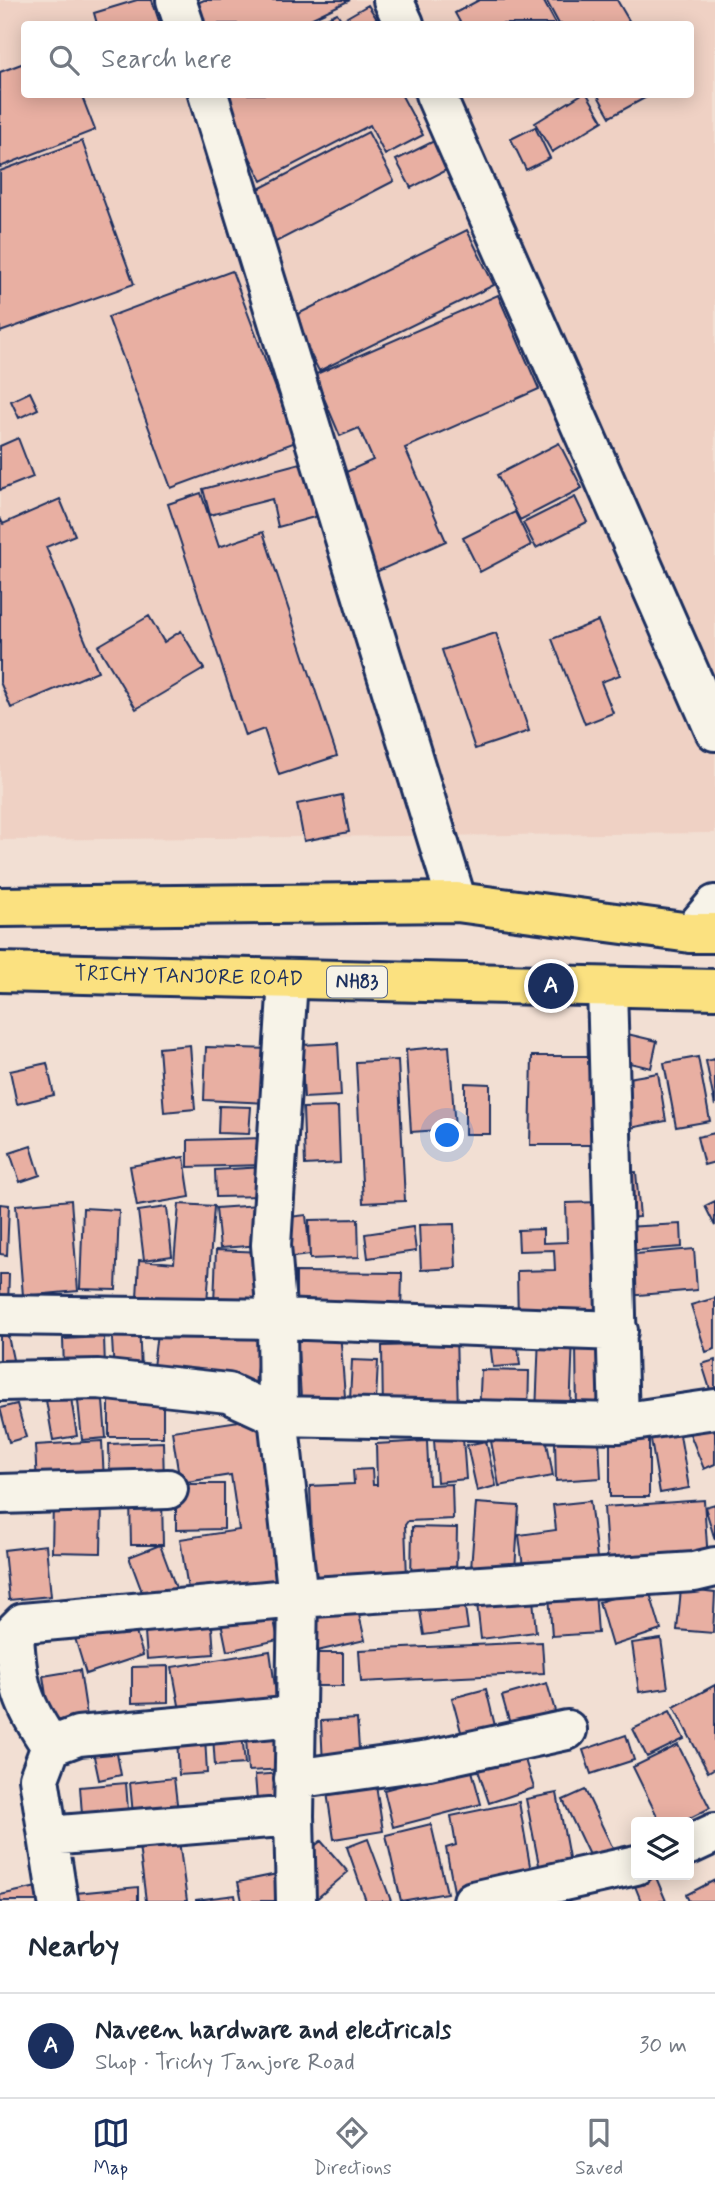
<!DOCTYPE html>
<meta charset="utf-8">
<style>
body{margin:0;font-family:Mynerve,sans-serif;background:#f2f2f3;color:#1f2937}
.controls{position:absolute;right:21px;bottom:21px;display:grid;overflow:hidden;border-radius:7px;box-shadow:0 4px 18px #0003}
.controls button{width:63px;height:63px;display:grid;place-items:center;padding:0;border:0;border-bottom:2px solid #e0e1e3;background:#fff;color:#1f2937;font:35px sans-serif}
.you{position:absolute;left:448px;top:1136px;width:24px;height:24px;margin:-18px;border:5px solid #fff;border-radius:50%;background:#1a73e8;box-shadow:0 0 0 10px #1a73e833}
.badge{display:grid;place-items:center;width:46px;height:46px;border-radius:50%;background:#1b2f5e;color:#fff;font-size:23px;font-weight:700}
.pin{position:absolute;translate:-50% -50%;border:4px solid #fff;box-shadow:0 2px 7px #0006}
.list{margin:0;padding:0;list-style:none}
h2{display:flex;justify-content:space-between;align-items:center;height:91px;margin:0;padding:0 28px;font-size:30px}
h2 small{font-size:23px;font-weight:400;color:#747a83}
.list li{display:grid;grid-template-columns:46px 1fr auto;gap:21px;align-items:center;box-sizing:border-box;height:105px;padding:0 28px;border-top:2px solid #e0e1e3}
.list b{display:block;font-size:26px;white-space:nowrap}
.list p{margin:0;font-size:23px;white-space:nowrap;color:#747a83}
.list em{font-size:23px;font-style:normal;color:#747a83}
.icon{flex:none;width:38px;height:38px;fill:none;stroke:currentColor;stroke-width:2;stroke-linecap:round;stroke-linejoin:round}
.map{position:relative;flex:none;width:715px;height:1901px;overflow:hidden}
.search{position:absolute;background:#fff;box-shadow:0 4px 18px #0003;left:21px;right:21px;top:21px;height:77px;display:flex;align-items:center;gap:18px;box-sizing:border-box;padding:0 24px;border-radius:7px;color:#747a83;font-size:26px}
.sheet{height:196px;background:#fff}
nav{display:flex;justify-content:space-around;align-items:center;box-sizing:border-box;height:98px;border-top:2px solid #e0e1e3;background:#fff;font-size:19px;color:#747a83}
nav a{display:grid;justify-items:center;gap:4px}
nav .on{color:#1b2f5e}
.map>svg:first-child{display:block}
.built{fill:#efd1c4;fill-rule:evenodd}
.building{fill:#e8afa2;stroke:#1b2f5e;stroke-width:2}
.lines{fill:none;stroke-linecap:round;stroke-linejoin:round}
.minor-casing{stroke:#1b2f5e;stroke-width:44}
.highway-casing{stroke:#1b2f5e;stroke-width:44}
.minor{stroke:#f7f3e8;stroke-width:38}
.highway{stroke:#fbe180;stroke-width:38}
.labels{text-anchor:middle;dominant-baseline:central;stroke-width:7;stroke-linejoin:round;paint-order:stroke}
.shield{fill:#f7f3e8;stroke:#5d6a87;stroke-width:2}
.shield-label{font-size:19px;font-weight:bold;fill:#1b2f5e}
.street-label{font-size:21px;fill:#1b2f5e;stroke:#f7f3e8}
</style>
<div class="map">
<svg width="715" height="1901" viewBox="0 0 715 1901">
<rect width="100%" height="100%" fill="#f2dfd3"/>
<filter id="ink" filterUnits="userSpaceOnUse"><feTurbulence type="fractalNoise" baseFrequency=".0143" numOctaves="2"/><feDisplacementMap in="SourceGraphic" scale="14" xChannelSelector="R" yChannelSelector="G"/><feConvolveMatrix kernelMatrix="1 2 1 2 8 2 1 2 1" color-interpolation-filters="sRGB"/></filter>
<g filter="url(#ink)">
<path class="built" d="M 0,0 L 715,0 L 715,833 L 0,840 ZM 24,24 L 690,24 L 690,94 L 24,94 Z"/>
<path class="building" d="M 137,0 L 152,0 L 160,24 L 97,24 L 94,13 Z
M 204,0 L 350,0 L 300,24 L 198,24 L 189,7 Z
M 479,0 L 543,0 L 556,24 L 461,24 L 455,13 Z
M 546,0 L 617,0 L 631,24 L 559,24 Z
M 368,5 L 380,24 L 345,24 L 342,20 Z
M 337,13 L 344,24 L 314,24 Z
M 24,63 L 24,94 L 81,94 L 95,130 L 0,167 L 0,72 Z
M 217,94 L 401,94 L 423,135 L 385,155 L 370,125 L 262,181 Z
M 582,94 L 587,94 L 603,121 L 552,152 L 535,123 Z
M 597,94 L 652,94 L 610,117 Z
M 535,127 L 550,158 L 526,170 L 511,139 Z
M 368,132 L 394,181 L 274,243 L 249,194 Z
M 436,140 L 450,168 L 411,188 L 396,160 Z
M 82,141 L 134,284 L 0,332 L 0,171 Z
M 467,230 L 494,285 L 319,371 L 292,317 Z
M 232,271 L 296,442 L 171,488 L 108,317 Z
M 498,295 L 539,389 L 405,448 L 446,541 L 376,572 L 335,477 L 373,460 L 359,428 L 340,436 L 314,375 Z
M 30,392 L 38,409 L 19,418 L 11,401 Z
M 18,438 L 33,477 L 0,490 L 0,446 Z
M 559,443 L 582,488 L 520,520 L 497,475 Z
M 304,462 L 318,516 L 278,527 L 272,499 L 210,515 L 203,489 Z
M 201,493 L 219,547 L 263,532 L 337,756 L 279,775 L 264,729 L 245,736 L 168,504 Z
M 575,497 L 587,522 L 536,548 L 523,523 Z
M 60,499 L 75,535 L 46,547 L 98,671 L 11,708 L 0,682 L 0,518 L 3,524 Z
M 515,512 L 531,545 L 480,572 L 463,538 Z
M 149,616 L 164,642 L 181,631 L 204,669 L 136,709 L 98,646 Z
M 598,621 L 620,675 L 601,682 L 613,713 L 585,724 L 552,639 Z
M 496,633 L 529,731 L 475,749 L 442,650 Z
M 342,795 L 349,832 L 304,841 L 297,804 Z
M 623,1033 L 657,1041 L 651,1068 L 617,1060 Z
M 338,1043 L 341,1096 L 304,1098 L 301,1045 Z
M 190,1045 L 195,1109 L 164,1112 L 159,1048 Z
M 449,1046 L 455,1129 L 411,1132 L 406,1050 Z
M 206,1047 L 272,1049 L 269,1103 L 204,1100 Z
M 532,1056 L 591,1056 L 591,1145 L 530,1145 Z
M 698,1057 L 710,1121 L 676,1127 L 664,1063 Z
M 715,1059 L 715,1106 L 706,1061 Z
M 398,1060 L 405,1201 L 363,1203 L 356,1062 Z
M 47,1063 L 54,1095 L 17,1104 L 10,1071 Z
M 658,1073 L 666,1121 L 625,1129 L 616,1080 Z
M 465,1083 L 490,1084 L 490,1134 L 465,1134 Z
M 219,1106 L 251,1107 L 249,1134 L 218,1133 Z
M 338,1107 L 340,1163 L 305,1165 L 303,1108 Z
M 715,1133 L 715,1162 L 704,1165 L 697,1137 Z
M 267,1138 L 267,1165 L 188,1167 L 188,1140 Z
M 31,1146 L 40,1175 L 20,1182 L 10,1153 Z
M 184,1157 L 190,1197 L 137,1206 L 130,1166 Z
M 264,1167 L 265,1196 L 216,1197 L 215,1170 Z
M 636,1172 L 640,1217 L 622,1218 L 619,1173 Z
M 71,1200 L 78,1291 L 23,1296 L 16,1205 Z
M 715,1201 L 715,1226 L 705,1206 Z
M 601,1202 L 603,1319 L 518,1321 L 517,1271 L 555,1270 L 554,1250 L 519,1251 L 518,1230 L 543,1229 L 543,1243 L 567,1242 L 566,1203 Z
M 0,1204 L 9,1205 L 7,1255 L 0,1254 Z
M 179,1204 L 214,1206 L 207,1303 L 137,1298 L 139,1260 L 174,1263 Z
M 259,1205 L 262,1245 L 220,1248 L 216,1208 Z
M 167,1207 L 172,1256 L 144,1260 L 138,1211 Z
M 83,1208 L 119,1210 L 116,1290 L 80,1289 Z
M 306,1215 L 310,1255 L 284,1258 L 281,1218 Z
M 358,1219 L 359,1257 L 310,1259 L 309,1220 Z
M 454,1224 L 456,1268 L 421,1270 L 419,1225 Z
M 681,1224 L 682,1247 L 626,1251 L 624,1227 Z
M 413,1227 L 416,1251 L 368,1258 L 365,1234 Z
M 694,1249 L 697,1290 L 627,1296 L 624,1255 Z
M 216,1250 L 267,1252 L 265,1307 L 214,1305 Z
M 296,1272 L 402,1273 L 401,1315 L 296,1314 Z
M 0,1274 L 9,1274 L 8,1306 L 0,1305 Z
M 715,1298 L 715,1349 L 706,1352 L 691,1305 Z
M 4,1317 L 15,1369 L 0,1372 L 0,1318 Z
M 139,1319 L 141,1373 L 114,1374 L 111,1321 Z
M 158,1324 L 260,1334 L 255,1386 L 152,1376 Z
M 340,1331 L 346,1410 L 302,1414 L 297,1334 Z
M 417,1334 L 456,1334 L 458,1411 L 383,1412 L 382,1346 L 417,1345 Z
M 539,1335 L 573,1336 L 570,1415 L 536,1414 Z
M 104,1337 L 105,1367 L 64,1369 L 63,1339 Z
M 517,1340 L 520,1365 L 493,1367 L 490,1342 Z
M 612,1344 L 613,1415 L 577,1416 L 576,1345 Z
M 352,1360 L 378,1361 L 376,1401 L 350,1400 Z
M 715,1360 L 715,1402 L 714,1402 L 702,1364 Z
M 481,1370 L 529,1371 L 528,1416 L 479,1415 Z
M 69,1385 L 77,1436 L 53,1440 L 44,1389 Z
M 102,1389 L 106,1438 L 82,1440 L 77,1391 Z
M 109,1396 L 163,1396 L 163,1437 L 109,1437 Z
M 17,1404 L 26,1437 L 9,1442 L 0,1408 Z
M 266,1417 L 291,1579 L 189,1595 L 180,1539 L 239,1530 L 231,1475 L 180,1483 L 172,1431 Z
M 715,1417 L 715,1464 L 704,1469 L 688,1429 Z
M 679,1429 L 689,1488 L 660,1493 L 650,1434 Z
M 545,1431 L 553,1476 L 499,1486 L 491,1441 Z
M 610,1435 L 649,1435 L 649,1497 L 610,1497 Z
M 463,1438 L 466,1479 L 437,1482 L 434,1440 Z
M 599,1440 L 601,1478 L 556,1481 L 555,1442 Z
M 102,1441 L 104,1481 L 37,1484 L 35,1445 Z
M 427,1441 L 429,1485 L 452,1484 L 453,1519 L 408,1521 L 405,1525 L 407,1577 L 314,1581 L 310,1486 L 354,1484 L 353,1470 L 372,1469 L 373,1485 L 377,1485 L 376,1444 Z
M 486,1441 L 496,1486 L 477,1491 L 467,1445 Z
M 163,1442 L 164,1482 L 110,1483 L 109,1444 Z
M 176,1484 L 224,1484 L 224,1529 L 176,1530 Z
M 162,1499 L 163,1545 L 131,1545 L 130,1500 Z
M 704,1500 L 708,1561 L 608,1568 L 604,1507 Z
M 53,1501 L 102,1502 L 101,1553 L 52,1552 Z
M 590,1501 L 598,1566 L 524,1575 L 519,1535 L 556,1530 L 553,1505 Z
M 476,1503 L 519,1506 L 515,1571 L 471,1569 Z
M 715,1504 L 715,1540 L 705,1507 Z
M 412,1527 L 457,1528 L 456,1579 L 411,1579 Z
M 46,1545 L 51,1596 L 9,1600 L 4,1550 Z
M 160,1545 L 176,1588 L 145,1600 L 129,1557 Z
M 648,1587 L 661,1630 L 612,1646 L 599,1602 Z
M 532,1588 L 536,1632 L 481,1639 L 476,1594 Z
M 681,1589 L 715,1593 L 713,1633 L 677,1630 Z
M 595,1592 L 598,1633 L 552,1636 L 549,1595 Z
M 463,1593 L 468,1629 L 424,1635 L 418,1599 Z
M 356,1602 L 365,1640 L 317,1651 L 308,1613 Z
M 271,1605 L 278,1640 L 227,1651 L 220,1617 Z
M 211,1613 L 214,1654 L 147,1659 L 144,1619 Z
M 132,1620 L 143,1655 L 86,1674 L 75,1638 Z
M 661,1639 L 668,1688 L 639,1692 L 632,1643 Z
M 542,1642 L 544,1673 L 361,1682 L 359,1650 Z
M 270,1651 L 277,1701 L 181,1716 L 172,1667 Z
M 312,1653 L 343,1653 L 343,1686 L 312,1686 Z
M 168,1666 L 168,1702 L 132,1703 L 132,1667 Z
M 80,1670 L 88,1723 L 51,1728 L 43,1676 Z
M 547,1683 L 557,1718 L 512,1731 L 502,1696 Z
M 715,1685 L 715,1768 L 708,1772 L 674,1707 Z
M 486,1689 L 496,1730 L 463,1739 L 452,1698 Z
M 670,1711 L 684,1739 L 647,1757 L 633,1729 Z
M 357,1719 L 360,1764 L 323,1766 L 321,1721 Z
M 284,1733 L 287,1769 L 248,1771 L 246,1736 Z
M 242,1734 L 245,1764 L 215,1766 L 213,1736 Z
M 626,1735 L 634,1760 L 591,1774 L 583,1750 Z
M 205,1736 L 207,1773 L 179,1775 L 177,1738 Z
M 115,1743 L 121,1775 L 99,1780 L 92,1747 Z
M 678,1745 L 710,1808 L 682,1822 L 660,1822 L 633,1767 Z
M 521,1747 L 534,1788 L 489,1803 L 475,1761 Z
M 471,1767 L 481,1804 L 393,1827 L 384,1790 Z
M 285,1773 L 288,1811 L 258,1814 L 255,1775 Z
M 174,1778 L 179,1820 L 134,1825 L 130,1783 Z
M 375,1779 L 383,1831 L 334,1839 L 326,1786 Z
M 126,1783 L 129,1823 L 83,1828 L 80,1787 Z
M 585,1790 L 618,1859 L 596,1870 L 563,1800 Z
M 557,1793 L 572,1874 L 542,1880 L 526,1799 Z
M 519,1802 L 533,1883 L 455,1897 L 446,1848 L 456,1845 L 451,1816 Z
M 431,1824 L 447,1893 L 401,1901 L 386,1835 Z
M 178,1833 L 187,1901 L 146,1901 L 138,1838 Z
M 368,1839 L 391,1901 L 366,1901 L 347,1847 Z
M 321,1841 L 348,1872 L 314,1901 L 296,1881 L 315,1864 L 306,1853 Z
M 282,1873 L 287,1901 L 242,1901 L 238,1882 Z
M 636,1875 L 655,1875 L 666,1901 L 641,1901 L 631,1876 Z
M 715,1880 L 715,1901 L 689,1901 L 686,1895 Z
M 37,1887 L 40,1901 L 0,1901 L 0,1895 Z
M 138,1887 L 138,1901 L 76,1901 L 76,1893 Z
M 235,1895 L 236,1901 L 196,1901 L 196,1900 Z"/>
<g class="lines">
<g class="minor-casing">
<path id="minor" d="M 176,0 L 184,24
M 393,0 L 404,24
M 208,94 L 457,902
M 435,94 L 715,731
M 691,933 L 715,905
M 607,987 L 619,1423
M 0,1315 L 277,1319 L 618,1331
M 0,1381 L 98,1379 L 228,1393 L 278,1416 L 277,1319 L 271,1245 L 288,980
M 0,1494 L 168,1489
M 51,1746 C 22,1704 16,1683 14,1632 L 23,1623 L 298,1598 L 694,1572 L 715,1567
M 294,1779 L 429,1760 L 567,1730
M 48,1836 L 294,1816
M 689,1845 L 715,1833
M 58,1901 L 39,1778 L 51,1746 L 78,1736 L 296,1716
M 296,1901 L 294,1816 L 298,1598 L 278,1416 L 619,1423 L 715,1409
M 473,1901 L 636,1865"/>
</g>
<g class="highway-casing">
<g id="highway">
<path d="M 0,907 L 457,902 L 691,933 L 715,933"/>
<path id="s1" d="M 0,972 L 715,989"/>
</g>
</g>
<use href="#minor" class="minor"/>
<use href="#highway" class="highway"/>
</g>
</g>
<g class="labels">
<rect class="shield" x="327" y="966.5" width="60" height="31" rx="5"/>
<g class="shield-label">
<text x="357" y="982">NH83</text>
</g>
<g class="street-label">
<text stroke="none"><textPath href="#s1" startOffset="189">TRICHY TANJORE ROAD</textPath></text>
</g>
</g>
</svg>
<div class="controls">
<button><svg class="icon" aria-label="layers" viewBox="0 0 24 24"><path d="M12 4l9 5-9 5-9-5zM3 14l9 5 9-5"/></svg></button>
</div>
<div class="you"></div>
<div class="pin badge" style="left:551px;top:986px">A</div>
<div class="search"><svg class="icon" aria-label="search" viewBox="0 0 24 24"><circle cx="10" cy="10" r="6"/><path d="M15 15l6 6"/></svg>Search here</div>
</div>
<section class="sheet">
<h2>Nearby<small></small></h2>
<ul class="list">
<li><span class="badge">A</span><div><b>Naveen hardware and electricals</b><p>Shop · Trichy Tanjore Road</p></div><em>30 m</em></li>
</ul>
</section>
<nav>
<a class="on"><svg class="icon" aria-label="map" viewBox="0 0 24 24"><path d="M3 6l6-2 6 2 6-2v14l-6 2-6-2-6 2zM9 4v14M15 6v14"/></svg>Map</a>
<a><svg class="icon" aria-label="directions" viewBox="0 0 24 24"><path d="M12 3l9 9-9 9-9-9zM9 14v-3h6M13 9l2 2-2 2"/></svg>Directions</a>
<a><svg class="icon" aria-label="saved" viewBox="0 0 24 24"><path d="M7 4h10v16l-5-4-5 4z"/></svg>Saved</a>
</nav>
